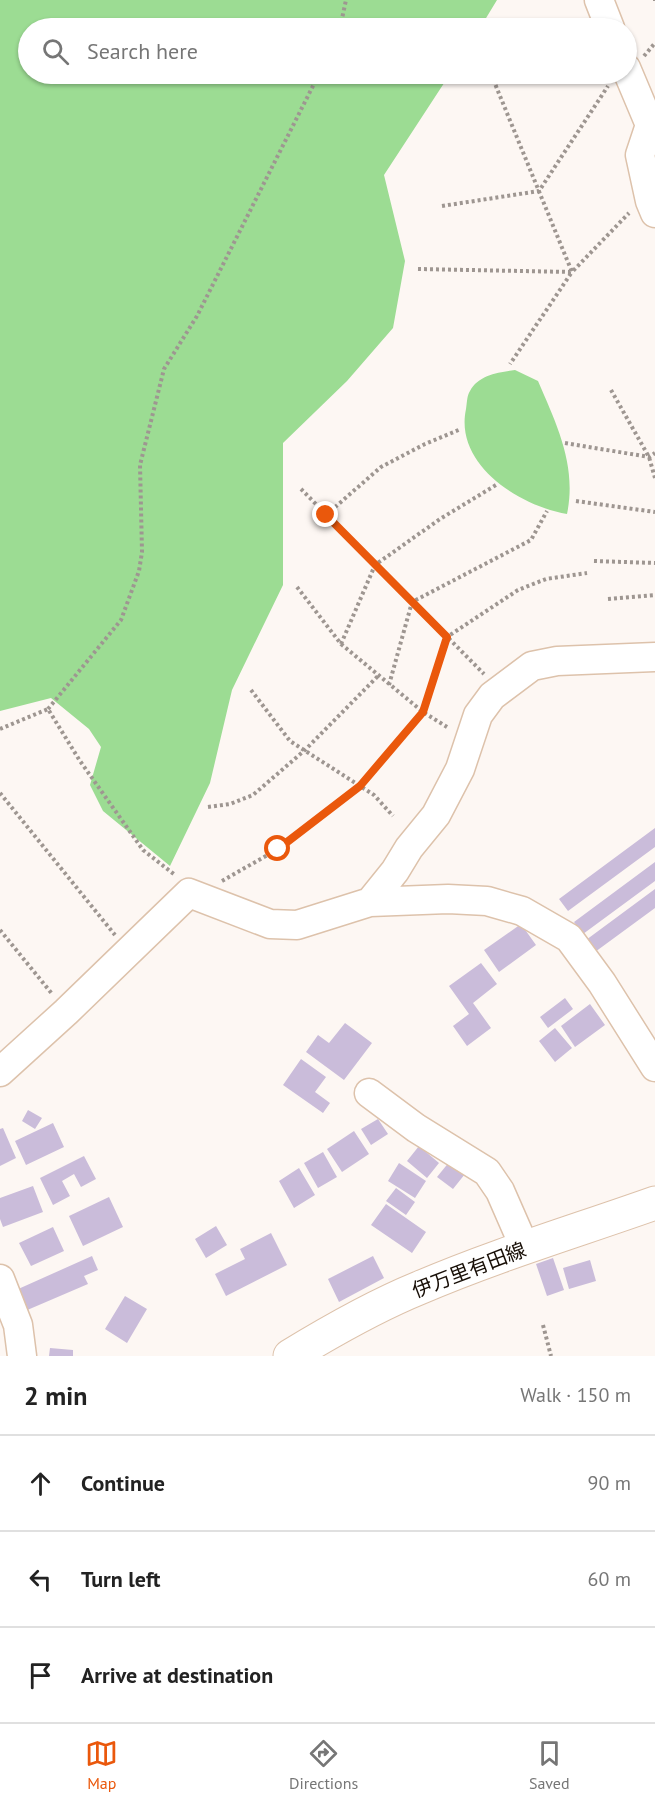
<!DOCTYPE html>
<meta charset="utf-8">
<style>
body{margin:0;font-family:"PT Sans","Noto Sans JP",sans-serif;background:#f2f2f2;color:#222}
.stop{position:absolute;width:18px;height:18px;margin:-14px;border:4px solid #ea580c;border-radius:50%;background:#fff}
.stop.end{background:#ea580c;border-color:#fff;box-shadow:0 2px 6px #0008}
.list{margin:0;padding:0;list-style:none}
h2{display:flex;justify-content:space-between;align-items:center;height:78px;margin:0;padding:0 24px;font-size:26px}
h2 small{font-size:20px;font-weight:400;color:#767676}
.list li{display:grid;grid-template-columns:39px 1fr auto;gap:18px;align-items:center;box-sizing:border-box;height:96px;padding:0 24px;border-top:2px solid #e0e0e0}
.list b{display:block;font-size:22px;white-space:nowrap}
.list em{font-size:20px;font-style:normal;color:#767676}
.icon{flex:none;width:33px;height:33px;fill:none;stroke:currentColor;stroke-width:2;stroke-linecap:round;stroke-linejoin:round}
.map{position:relative;flex:none;width:655px;height:1356px;overflow:hidden}
.search{position:absolute;background:#fff;box-shadow:0 2px 4px #0004;left:18px;right:18px;top:18px;height:66px;display:flex;align-items:center;gap:15px;box-sizing:border-box;padding:0 21px;border-radius:33px;color:#767676;font-size:22px}
.sheet{height:366px;background:#fff}
nav{display:flex;justify-content:space-around;align-items:center;box-sizing:border-box;height:84px;border-top:2px solid #e0e0e0;background:#fff;font-size:16px;color:#767676}
nav a{display:grid;justify-items:center;gap:3px}
nav .on{color:#ea580c}
.map>svg:first-child{display:block}
.forest{fill:#9cdc93}
.building{fill:#cabcda}
.lines{fill:none;stroke-linecap:round;stroke-linejoin:round}
.minor-casing{stroke:#ddc2ab;stroke-width:31}
.major-casing{stroke:#ddc2ab;stroke-width:35}
.path{stroke:#9e9691;stroke-width:4;stroke-dasharray:3 3;stroke-linecap:butt}
.minor{stroke:#fff;stroke-width:28}
.major{stroke:#fff;stroke-width:33}
.route{stroke:#ea580c;stroke-width:8}
.labels{text-anchor:middle;dominant-baseline:central;stroke-width:6;stroke-linejoin:round;paint-order:stroke}
.street-label{font-size:20px;fill:#170e06;stroke:#fff}
</style>
<div class="map">
<svg width="655" height="1356" viewBox="0 0 655 1356">
<rect width="100%" height="100%" fill="#fdf7f3"/>
<path class="forest" d="M 0,0 L 497,0 L 480,28 L 28,28 L 28,74 L 450,74 L 384,175 L 405,261 L 393,328 L 347,381 L 283,443 L 283,585 L 232,690 L 210,783 L 170,866 L 103,811 L 90,785 L 101,747 L 89,729 L 51,698 L 0,711 Z
M 515,370 L 538,381 C 557,425 577,466 567,514 C 520,506 454,465 466,409 C 467,403 467,395 470,391 C 478,375 499,372 515,370 Z"/>
<path class="building" d="M 655,828 L 655,847 L 568,911 L 559,899 Z
M 655,862 L 655,881 L 583,934 L 574,922 Z
M 655,889 L 655,908 L 595,952 L 586,940 Z
M 521,924 L 536,945 L 499,972 L 484,950 Z
M 481,963 L 497,984 L 473,1003 L 491,1028 L 467,1046 L 453,1026 L 469,1014 L 449,986 Z
M 565,998 L 573,1009 L 548,1028 L 540,1017 Z
M 590,1004 L 605,1025 L 575,1047 L 561,1026 Z
M 345,1023 L 372,1043 L 344,1080 L 306,1052 L 318,1035 L 329,1043 Z
M 555,1028 L 572,1048 L 555,1062 L 539,1041 Z
M 301,1059 L 326,1077 L 315,1092 L 330,1103 L 323,1113 L 283,1085 Z
M 28,1110 L 42,1118 L 35,1129 L 22,1121 Z
M 378,1119 L 388,1134 L 371,1145 L 361,1129 Z
M 53,1123 L 64,1147 L 26,1165 L 15,1141 Z
M 3,1128 L 16,1158 L 0,1166 L 0,1129 Z
M 354,1131 L 369,1154 L 342,1172 L 327,1149 Z
M 419,1146 L 439,1163 L 427,1178 L 407,1161 Z
M 323,1152 L 337,1177 L 318,1188 L 304,1163 Z
M 84,1156 L 96,1179 L 81,1187 L 74,1174 L 62,1181 L 70,1196 L 53,1205 L 40,1178 Z
M 450,1161 L 465,1174 L 453,1189 L 437,1177 Z
M 399,1163 L 426,1181 L 415,1198 L 388,1181 Z
M 299,1168 L 315,1195 L 294,1208 L 279,1181 Z
M 33,1186 L 43,1212 L 3,1227 L 0,1219 L 0,1198 Z
M 396,1188 L 415,1202 L 406,1215 L 386,1201 Z
M 109,1197 L 123,1227 L 83,1246 L 69,1216 Z
M 386,1204 L 426,1232 L 412,1253 L 371,1225 Z
M 216,1226 L 227,1245 L 206,1258 L 195,1239 Z
M 53,1227 L 64,1251 L 31,1266 L 19,1243 Z
M 271,1233 L 287,1265 L 226,1296 L 215,1274 L 245,1259 L 240,1249 Z
M 92,1256 L 98,1270 L 84,1276 L 88,1284 L 25,1311 L 16,1290 Z
M 373,1256 L 384,1278 L 339,1302 L 328,1279 Z
M 553,1258 L 564,1290 L 547,1296 L 536,1264 Z
M 590,1260 L 596,1281 L 569,1289 L 563,1268 Z
M 125,1296 L 147,1309 L 127,1343 L 105,1329 Z
M 50,1348 L 73,1350 L 73,1356 L 49,1356 Z"/>
<g class="lines">
<g class="minor-casing">
<path id="minor" d="M 599,0 L 610,28
M 626,68 L 650,125 L 640,155 L 650,201 L 655,213
M 655,657 L 557,661 L 532,666 L 492,696 L 478,715 L 460,769 L 436,815 L 409,848 L 395,871 L 370,902 L 448,899 L 487,901 L 522,911 L 569,938 L 602,983 L 655,1067
M 0,1072 L 66,1012 L 189,893 L 270,924 L 297,925 L 370,902
M 369,1093 L 416,1128 L 487,1172 L 500,1191 L 525,1248
M 0,1279 L 18,1325 L 22,1356"/>
</g>
<g class="major-casing">
<path id="major" d="M 290,1356 C 331,1331 375,1306 419,1288 C 496,1255 576,1231 655,1203"/>
</g>
<path class="path" d="M 655,0 L 655,1
M 340,28 L 346,0
M 644,56 L 655,43
M 491,74 L 572,272 L 510,364
M 442,206 L 539,191 L 608,86
M 418,269 L 572,272 L 629,213
M 611,390 L 649,457 L 655,478
M 565,443 L 649,457 L 655,453
M 301,489 L 484,674
M 576,501 L 655,512
M 326,515 L 381,467 L 425,444 L 461,429
M 594,561 L 655,563
M 297,587 L 341,644 L 423,712 L 447,727
M 608,599 L 655,595
M 341,644 L 375,565 L 440,519 L 496,485
M 389,685 L 412,602 L 531,540 L 547,511
M 251,690 L 290,741 L 374,795 L 393,816
M 48,709 L 121,620 L 139,571 L 142,552 L 140,465 L 164,369 L 197,316 L 319,74
M 0,729 L 48,709 L 80,761 L 143,850 L 175,875
M 0,793 L 115,935
M 208,807 L 230,804 L 253,795 L 305,750 L 378,676
M 222,881 L 278,849 L 360,786 L 423,712 L 447,637 L 518,590 L 546,579 L 587,573
M 0,930 L 53,995
M 543,1325 L 551,1356"/>
<use href="#minor" class="minor"/>
<use href="#major" class="major"/>
</g>
<g class="lines">
<path class="route" d="M 278,849 L 360,786 L 423,712 L 447,637 L 326,515"/>
</g>
<g class="labels">
<g class="street-label">
<text transform="translate(469 1270) rotate(-21)">伊万里有田線</text>
</g>
</g>
</svg>
<div class="stop" style="left:278px;top:849px"></div>
<div class="stop end" style="left:326px;top:515px"></div>
<div class="search"><svg class="icon" aria-label="search" viewBox="0 0 24 24"><circle cx="10" cy="10" r="6"/><path d="M15 15l6 6"/></svg>Search here</div>
</div>
<section class="sheet">
<h2>2 min<small>Walk · 150 m</small></h2>
<ul class="list">
<li><svg class="icon" aria-label="ahead" viewBox="0 0 24 24"><path d="M12 20V5M6 11l6-6 6 6"/></svg><div><b>Continue</b></div><em>90 m</em></li>
<li><svg class="icon" aria-label="left" viewBox="0 0 24 24"><path d="M17 20v-9H6M10 6l-5 5 5 5"/></svg><div><b>Turn left</b></div><em>60 m</em></li>
<li><svg class="icon" aria-label="arrive" viewBox="0 0 24 24"><path d="M6 21V4h12l-3 4 3 4H6"/></svg><div><b>Arrive at destination</b></div></li>
</ul>
</section>
<nav>
<a class="on"><svg class="icon" aria-label="map" viewBox="0 0 24 24"><path d="M3 6l6-2 6 2 6-2v14l-6 2-6-2-6 2zM9 4v14M15 6v14"/></svg>Map</a>
<a><svg class="icon" aria-label="directions" viewBox="0 0 24 24"><path d="M12 3l9 9-9 9-9-9zM9 14v-3h6M13 9l2 2-2 2"/></svg>Directions</a>
<a><svg class="icon" aria-label="saved" viewBox="0 0 24 24"><path d="M7 4h10v16l-5-4-5 4z"/></svg>Saved</a>
</nav>
